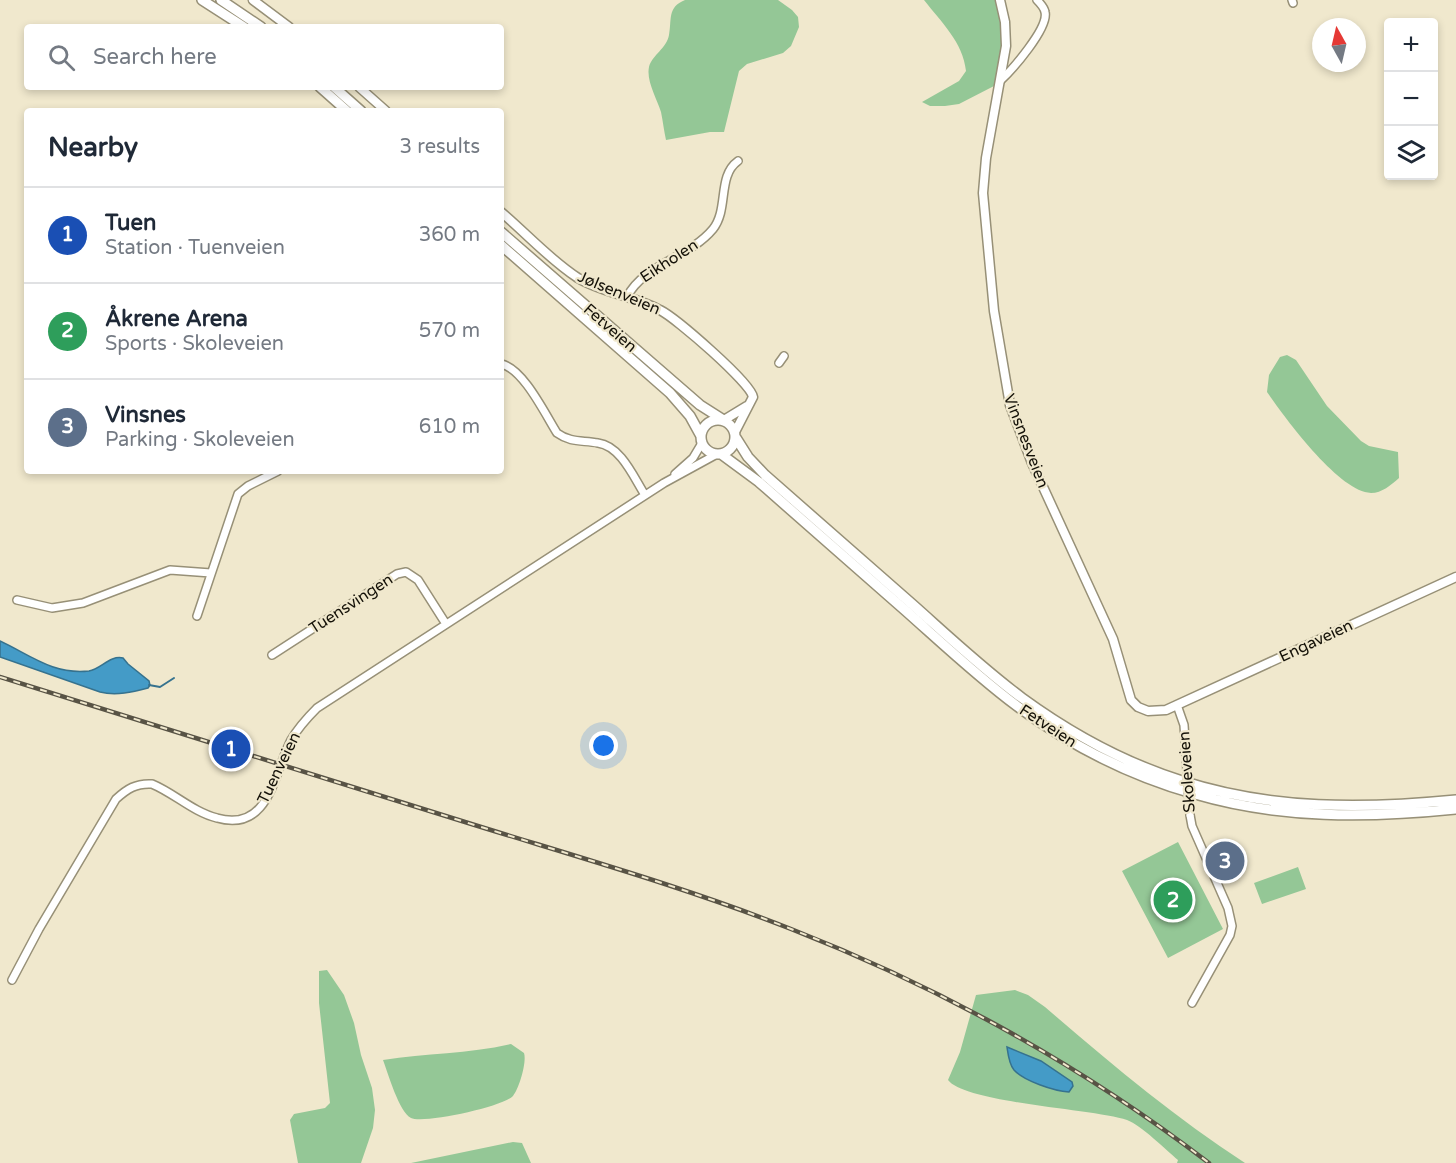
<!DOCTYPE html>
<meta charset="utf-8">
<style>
body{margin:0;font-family:"Varela Round",sans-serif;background:#f2f2f3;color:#1f2937}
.controls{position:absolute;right:18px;top:18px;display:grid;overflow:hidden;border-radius:6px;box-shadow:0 3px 9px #0003}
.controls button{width:54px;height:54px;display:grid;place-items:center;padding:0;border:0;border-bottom:2px solid #e0e1e3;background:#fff;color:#1f2937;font:30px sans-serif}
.compass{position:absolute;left:1312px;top:18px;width:54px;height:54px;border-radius:50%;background:#fff;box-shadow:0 3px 9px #0003;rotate:352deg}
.you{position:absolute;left:604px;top:746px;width:21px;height:21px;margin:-15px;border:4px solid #fff;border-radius:50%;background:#1a73e8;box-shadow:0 0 0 9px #1a73e833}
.badge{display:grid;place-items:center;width:39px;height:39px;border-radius:50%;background:#9e3a9f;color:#fff;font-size:20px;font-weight:700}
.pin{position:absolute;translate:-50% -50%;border:3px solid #fff;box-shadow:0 2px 6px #0006}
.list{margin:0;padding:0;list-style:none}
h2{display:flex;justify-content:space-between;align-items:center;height:78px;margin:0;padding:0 24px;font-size:26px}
h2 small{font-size:20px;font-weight:400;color:#747a83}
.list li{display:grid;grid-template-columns:39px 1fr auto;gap:18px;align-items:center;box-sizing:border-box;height:96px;padding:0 24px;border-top:2px solid #e0e1e3}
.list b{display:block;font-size:22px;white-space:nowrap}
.list p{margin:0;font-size:20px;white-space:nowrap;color:#747a83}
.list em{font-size:20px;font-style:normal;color:#747a83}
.icon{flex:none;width:33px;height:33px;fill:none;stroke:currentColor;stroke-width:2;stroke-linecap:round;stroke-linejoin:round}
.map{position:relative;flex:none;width:1456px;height:1163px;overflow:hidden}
.search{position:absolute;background:#fff;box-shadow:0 3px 9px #0003;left:24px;top:24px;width:480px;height:66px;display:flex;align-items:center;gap:15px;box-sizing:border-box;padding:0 21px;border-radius:6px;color:#747a83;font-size:22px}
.panel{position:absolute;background:#fff;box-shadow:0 3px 9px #0003;left:24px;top:108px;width:480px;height:366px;border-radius:6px}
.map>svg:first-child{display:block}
.green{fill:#94c796}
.water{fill:#449bc7;stroke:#36728e;stroke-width:1.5}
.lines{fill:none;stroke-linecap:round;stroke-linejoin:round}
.stream{stroke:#36728e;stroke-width:2}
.minor-casing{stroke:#979077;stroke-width:10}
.major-casing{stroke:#979077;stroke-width:11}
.highway-casing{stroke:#979077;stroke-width:12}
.minor{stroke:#fff;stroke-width:7}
.major{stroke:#fff;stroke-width:8}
.highway{stroke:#fff;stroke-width:9}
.rail-casing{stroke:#585345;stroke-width:4.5}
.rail{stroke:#f0e8cd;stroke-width:2;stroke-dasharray:7;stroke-linecap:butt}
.minor-bridge-casing{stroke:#979077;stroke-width:10;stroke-linecap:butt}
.minor-bridge{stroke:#fff;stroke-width:7}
.labels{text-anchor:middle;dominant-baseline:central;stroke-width:4.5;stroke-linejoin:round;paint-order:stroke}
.street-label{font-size:16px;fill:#141108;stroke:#f0e8cd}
</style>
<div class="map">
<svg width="1456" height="1163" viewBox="0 0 1456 1163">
<rect width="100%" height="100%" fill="#f0e8cd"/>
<path class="green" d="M 685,0 L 778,0 L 792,10 L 798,17 L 799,27 L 791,46 L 783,53 L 747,64 L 739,71 L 724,132 L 710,132 L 666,140 C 664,131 663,122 661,112 C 657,99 646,81 649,67 C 652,55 667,48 669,35 C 672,20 667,7 685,0 Z
M 924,0 L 996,0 L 1005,41 L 1000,80 L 994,86 L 959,104 L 945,106 L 930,106 L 922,102 L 959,81 L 966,71 C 963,42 941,22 924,0 Z
M 1287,355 L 1296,360 L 1327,406 L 1361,441 L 1369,446 L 1398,452 L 1399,478 C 1391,485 1382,493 1371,493 C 1339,492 1284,417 1267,392 L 1269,375 L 1280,357 Z
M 1178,842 L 1223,929 L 1168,958 L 1122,871 Z
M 1298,867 L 1306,889 L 1262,904 L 1254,883 Z
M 327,970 L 344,995 L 354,1023 L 361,1055 L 372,1088 L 375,1110 L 373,1128 L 361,1163 L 298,1163 L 290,1120 L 294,1114 L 325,1108 L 330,1103 L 319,1003 L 319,971 Z
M 1015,990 L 1028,995 L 1045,1007 C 1109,1062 1174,1117 1245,1163 L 1177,1163 L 1178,1160 C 1166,1150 1141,1125 1127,1120 C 1094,1109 965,1103 948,1080 L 960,1052 L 976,995 Z
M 511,1044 L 524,1053 C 527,1062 519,1089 513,1096 C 503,1107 423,1124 411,1118 C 399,1112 388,1073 383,1060 C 426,1053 469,1054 511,1044 Z
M 513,1142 L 522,1143 L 531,1163 L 411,1163 Z"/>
<path class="water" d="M 0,641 C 30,655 53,675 89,671 C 101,669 110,655 123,658 L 128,664 L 149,681 L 150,685 L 148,688 C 133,692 116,696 100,692 L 0,657 Z
M 1007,1047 L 1041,1061 L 1072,1082 L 1073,1086 L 1069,1092 C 1054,1091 1024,1081 1014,1070 C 1009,1064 1008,1054 1007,1047 Z"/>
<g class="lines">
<path class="stream" d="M 149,685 L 160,687 L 174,678"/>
<g class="minor-casing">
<path id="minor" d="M 1292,0 L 1293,3
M 1000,81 C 1012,70 1049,28 1045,12 C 1044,7 1040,3 1037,0
M 627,297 C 644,264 689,258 713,229 C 729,209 717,176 738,161
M 779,363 L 784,356
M 501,364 C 523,368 545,414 557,433 C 571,443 582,440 598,443 C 621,446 634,478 645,495
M 675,474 L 693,458 L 702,443
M 17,600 L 52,608 L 83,603 L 170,570 L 211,573
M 197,616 L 238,494 L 248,486 L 278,471
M 272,655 L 397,574 L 406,572 L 418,580 L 446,624
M 1177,705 L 1184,725 L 1186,756
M 1190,815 L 1192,826 L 1228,908 L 1232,926 L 1230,935 L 1192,1003
M 12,980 L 39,929 L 116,799 C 127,789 136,783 152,784 C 174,793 193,812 217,818 C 270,833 274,772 291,740 C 298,728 307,718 317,708 L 664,483 L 717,454"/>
</g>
<g class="major-casing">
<path id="major" d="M 253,0 L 289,27
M 1000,0 L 1005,22 L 1006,46 L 986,158 L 983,193 L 994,311 L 1010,405 L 1032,463 L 1113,639 L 1131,700 L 1138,707 L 1148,711 L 1166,710 L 1456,577
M 359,87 L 386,111
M 501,212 C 526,233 550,260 578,278 C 603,293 634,296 660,310 C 676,318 751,383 753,397 L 735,432
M 724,420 L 747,406"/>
</g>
<g class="highway-casing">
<path id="highway" d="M 202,0 L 244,27
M 221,0 L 261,27
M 320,87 L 347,111
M 334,87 L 361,111
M 501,232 L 700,405 L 722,419
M 501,245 L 670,393 L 690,416 L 701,436
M701 437a17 17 0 1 1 34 0a17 17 0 1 1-34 0Z
M 736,438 L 748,457 L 765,475 C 814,518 863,561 912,604 C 948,636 983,669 1022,698 C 1070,733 1125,763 1182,781 C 1272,810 1364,809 1456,800
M 721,454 L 759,482 C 808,525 857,568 906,611 C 942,643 978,677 1017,706 C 1070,745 1131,776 1195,794 C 1280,819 1368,818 1456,809"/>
</g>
<use href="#minor" class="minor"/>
<use href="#major" class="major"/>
<use href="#highway" class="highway"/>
<g class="rail-casing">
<path id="rail" d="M 0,677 C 155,725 310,774 465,822 C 574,856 685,887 791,929 C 939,987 1082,1066 1209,1163"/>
</g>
<use href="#rail" class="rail"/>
<g class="minor-bridge-casing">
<path id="minor-bridge" d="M 1186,756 L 1190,815"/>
</g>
<use href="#minor-bridge" class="minor-bridge"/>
</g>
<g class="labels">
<g class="street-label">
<text transform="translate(669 261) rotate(-33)">Eikholen</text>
<text transform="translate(619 293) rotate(23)">Jølsenveien</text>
<text transform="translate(610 328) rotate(41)">Fetveien</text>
<text transform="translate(1026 441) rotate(69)">Vinsnesveien</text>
<text transform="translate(351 604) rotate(-33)">Tuensvingen</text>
<text transform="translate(1316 641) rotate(-25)">Engaveien</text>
<text transform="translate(1048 726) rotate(33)">Fetveien</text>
<text transform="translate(279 768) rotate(-64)">Tuenveien</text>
<text transform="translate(1187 772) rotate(-94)">Skoleveien</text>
</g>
</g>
</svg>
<div class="controls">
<button>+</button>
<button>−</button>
<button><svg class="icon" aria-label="layers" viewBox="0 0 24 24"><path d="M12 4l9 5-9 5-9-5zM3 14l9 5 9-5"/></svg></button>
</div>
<svg class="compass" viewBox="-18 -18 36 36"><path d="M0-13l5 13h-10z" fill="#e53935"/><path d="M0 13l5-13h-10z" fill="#747a83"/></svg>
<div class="you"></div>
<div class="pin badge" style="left:231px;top:749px;background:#1a4fb4">1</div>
<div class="pin badge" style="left:1173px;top:900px;background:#2e9e5b">2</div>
<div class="pin badge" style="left:1225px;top:861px;background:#5c6f8a">3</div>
<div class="search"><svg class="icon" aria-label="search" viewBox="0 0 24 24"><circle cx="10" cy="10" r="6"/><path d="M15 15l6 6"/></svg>Search here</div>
<section class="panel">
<h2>Nearby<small>3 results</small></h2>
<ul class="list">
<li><span class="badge" style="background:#1a4fb4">1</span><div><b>Tuen</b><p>Station · Tuenveien</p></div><em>360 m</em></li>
<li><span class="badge" style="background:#2e9e5b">2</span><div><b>Åkrene Arena</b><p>Sports · Skoleveien</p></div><em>570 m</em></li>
<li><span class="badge" style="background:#5c6f8a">3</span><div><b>Vinsnes</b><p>Parking · Skoleveien</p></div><em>610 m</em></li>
</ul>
</section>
</div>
